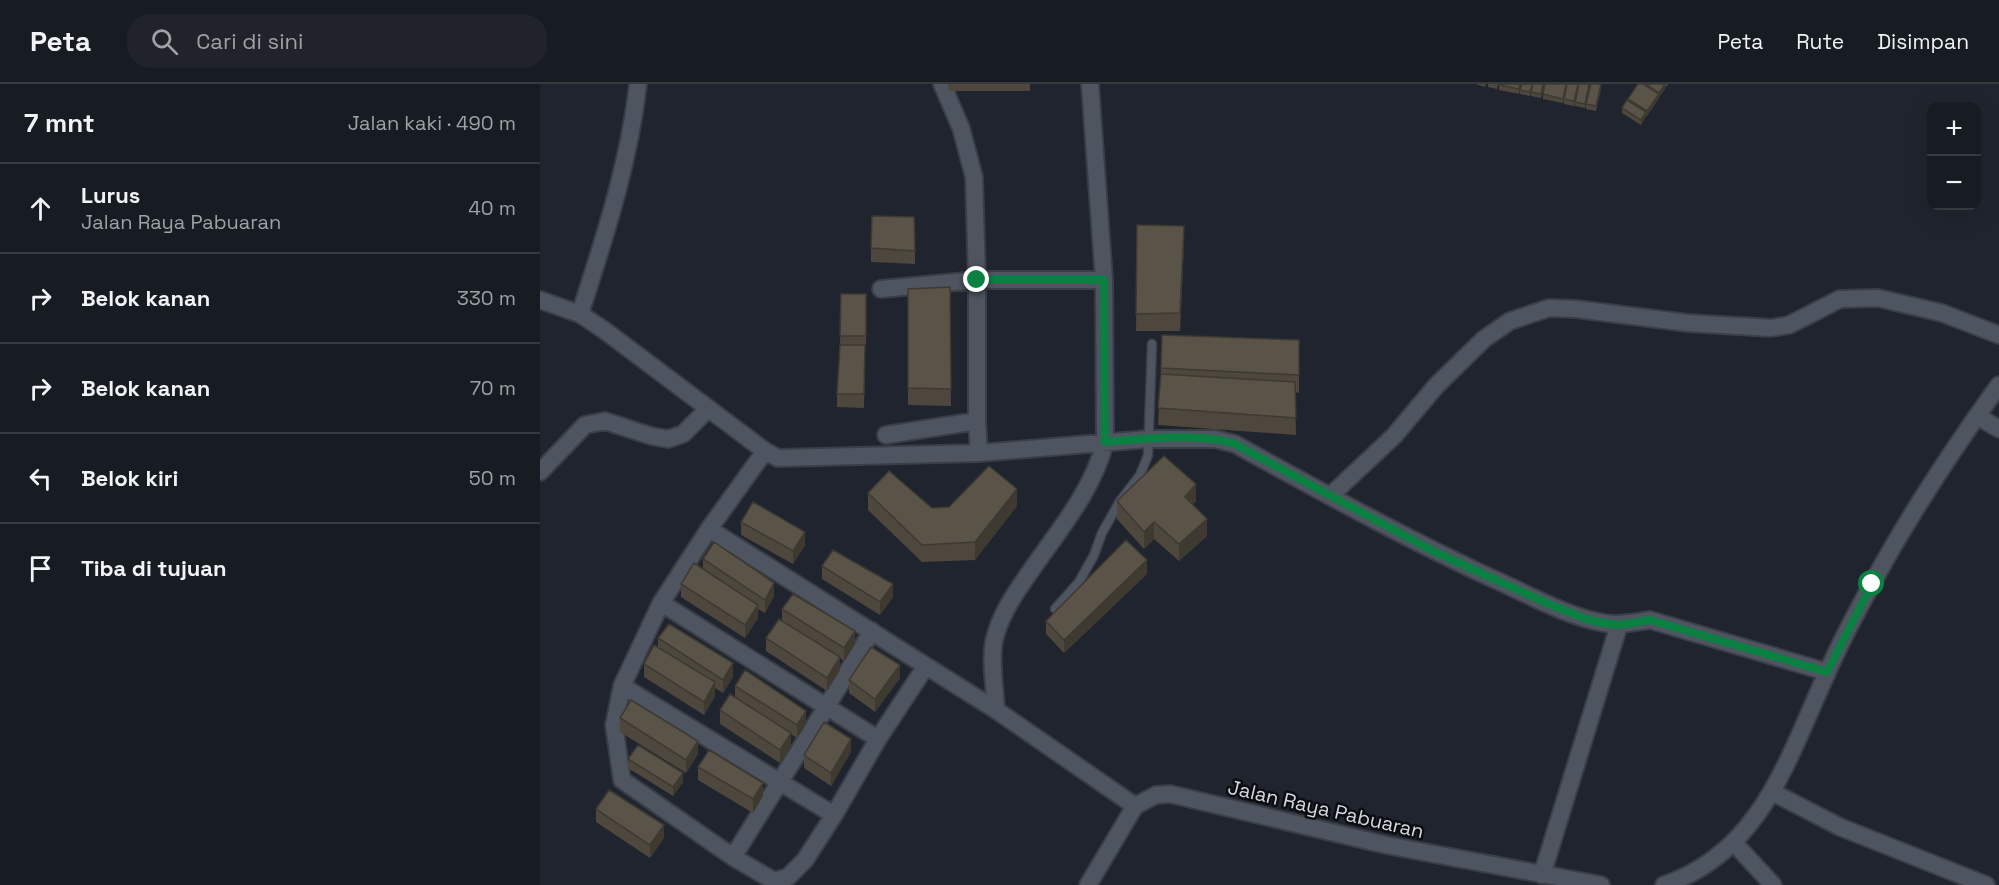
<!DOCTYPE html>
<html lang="id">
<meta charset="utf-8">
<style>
body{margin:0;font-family:"Space Grotesk",sans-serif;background:#20242a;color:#f1f3f6}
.controls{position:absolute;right:18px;top:18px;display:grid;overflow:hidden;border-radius:12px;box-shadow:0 6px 24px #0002}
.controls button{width:54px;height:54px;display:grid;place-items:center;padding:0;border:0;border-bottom:2px solid #363940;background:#171b22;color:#f1f3f6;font:30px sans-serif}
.stop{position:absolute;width:18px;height:18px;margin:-14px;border:4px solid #0b8043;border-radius:50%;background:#fff}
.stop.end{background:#0b8043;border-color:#fff;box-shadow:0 2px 6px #0008}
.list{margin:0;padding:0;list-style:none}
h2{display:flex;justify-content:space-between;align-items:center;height:78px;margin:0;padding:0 24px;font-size:26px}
h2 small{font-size:20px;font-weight:400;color:#9ea1a5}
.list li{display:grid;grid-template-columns:39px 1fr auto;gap:18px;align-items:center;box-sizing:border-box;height:90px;padding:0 24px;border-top:2px solid #363940}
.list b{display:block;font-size:22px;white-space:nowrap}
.list p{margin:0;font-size:20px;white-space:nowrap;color:#9ea1a5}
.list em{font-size:20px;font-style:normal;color:#9ea1a5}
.icon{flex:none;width:33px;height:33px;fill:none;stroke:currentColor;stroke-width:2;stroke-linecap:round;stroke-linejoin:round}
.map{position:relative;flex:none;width:1459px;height:801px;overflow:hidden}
header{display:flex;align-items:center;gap:36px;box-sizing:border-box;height:84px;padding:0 30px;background:#171b22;border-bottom:2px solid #363940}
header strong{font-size:28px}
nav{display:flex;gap:33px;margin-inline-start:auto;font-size:21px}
.search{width:420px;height:54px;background:#20242a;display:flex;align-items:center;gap:15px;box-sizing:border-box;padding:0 21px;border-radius:24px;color:#9ea1a5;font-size:22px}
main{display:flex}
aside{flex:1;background:#171b22}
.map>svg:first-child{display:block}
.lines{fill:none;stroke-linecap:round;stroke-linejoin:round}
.service-casing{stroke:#3a3e46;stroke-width:11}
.minor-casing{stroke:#3a3e46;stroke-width:20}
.tertiary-casing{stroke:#3a3e46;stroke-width:20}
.service{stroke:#4f5560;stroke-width:8}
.minor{stroke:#4f5560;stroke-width:16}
.tertiary{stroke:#4f5560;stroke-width:16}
.wall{fill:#4d473e}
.shaded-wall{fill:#3e3a32}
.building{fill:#595348;stroke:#3e3a32;stroke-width:1.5}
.route{stroke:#0b8043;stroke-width:8}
.labels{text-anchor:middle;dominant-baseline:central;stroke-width:5;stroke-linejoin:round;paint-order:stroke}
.street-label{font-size:20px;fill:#d5d9df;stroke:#0b0d12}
</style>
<header>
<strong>Peta</strong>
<div class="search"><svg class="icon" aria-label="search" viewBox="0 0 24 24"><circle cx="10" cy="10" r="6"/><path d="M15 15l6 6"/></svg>Cari di sini</div>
<nav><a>Peta</a><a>Rute</a><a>Disimpan</a></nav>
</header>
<main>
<aside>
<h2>7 mnt<small>Jalan kaki · 490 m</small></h2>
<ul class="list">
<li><svg class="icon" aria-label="ahead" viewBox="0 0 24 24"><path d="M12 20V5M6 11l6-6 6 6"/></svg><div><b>Lurus</b><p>Jalan Raya Pabuaran</p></div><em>40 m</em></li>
<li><svg class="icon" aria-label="right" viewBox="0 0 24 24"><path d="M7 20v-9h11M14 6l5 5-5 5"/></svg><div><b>Belok kanan</b></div><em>330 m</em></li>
<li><svg class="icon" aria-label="right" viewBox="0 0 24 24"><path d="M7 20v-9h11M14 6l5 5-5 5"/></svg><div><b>Belok kanan</b></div><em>70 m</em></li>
<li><svg class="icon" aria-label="left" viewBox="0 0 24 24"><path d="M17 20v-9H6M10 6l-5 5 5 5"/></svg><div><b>Belok kiri</b></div><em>50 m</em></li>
<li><svg class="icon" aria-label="arrive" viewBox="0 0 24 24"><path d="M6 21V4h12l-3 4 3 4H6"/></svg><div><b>Tiba di tujuan</b></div></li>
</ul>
</aside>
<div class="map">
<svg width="1459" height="801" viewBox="0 0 1459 801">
<rect width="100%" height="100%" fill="#1f242e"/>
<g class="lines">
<g class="service-casing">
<path id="service" d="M 515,525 L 539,498 L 554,471 L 562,449 L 580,417 L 600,391 L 608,371 L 612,260"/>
</g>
<g class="minor-casing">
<path id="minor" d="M 402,0 L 421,44 L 434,93 L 437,196 L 564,196
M 341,205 L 437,196 L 437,337 L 439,369
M 0,216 L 40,230 L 64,246 L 225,367 L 238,374 L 439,369 L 608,355 L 675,355 L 695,360 C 782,408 868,456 958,497 C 991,512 1029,533 1064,539 C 1080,542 1094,538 1110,536 L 1287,588
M 40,230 C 64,155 89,80 98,0
M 1437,332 L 1459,345
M 346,351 L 437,337
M 225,367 L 169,445 L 121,519 L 82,602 L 74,641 L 82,696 L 193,773 L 234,797 L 248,793 L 265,776 L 294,731
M 0,388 L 45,341 L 65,337 L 111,352 L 128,355 L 143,350 L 168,325
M 790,412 L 854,352 L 896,302 L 944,255 L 970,237 L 1009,224 L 1036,225 L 1148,239 L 1231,244 L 1249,241 L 1300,215 L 1338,214 L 1402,229 L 1459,251
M 169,445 L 386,582
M 121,519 L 338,655 L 386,582 L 456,626 C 455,604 450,578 454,557 C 460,531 475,509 490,488 C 518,447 553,407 565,358 L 564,196 L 550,0
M 82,602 L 294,731 L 338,655
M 456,626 L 595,722
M 1232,708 L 1300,743 L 1446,801
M 1194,759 L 1233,801
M 193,773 L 287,622 L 332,547
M 1002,791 L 1079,541"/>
</g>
<g class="tertiary-casing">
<path id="tertiary" d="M 548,801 L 595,722 L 616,711 L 630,710 L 846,761 L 1061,801
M 1124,801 C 1222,768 1248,673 1287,589 C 1300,559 1316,529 1332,500 C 1369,431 1413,365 1459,301"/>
</g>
<use href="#service" class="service"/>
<use href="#minor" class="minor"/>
<use href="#tertiary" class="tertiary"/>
</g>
<path class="wall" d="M 408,0 L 490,0 L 490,7 L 409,7 Z
M 936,0 L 946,0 L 945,3 Z
M 948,0 L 958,0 L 957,5 L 948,3 Z
M 959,0 L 981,0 L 979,10 L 959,6 Z
M 993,0 L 990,12 L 980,10 L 980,6 Z
M 1004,0 L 1001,14 L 991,12 L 991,8 Z
M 1027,0 L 1023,19 L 1003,15 L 1003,10 Z
M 1039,0 L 1034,22 L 1024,20 L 1024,15 Z
M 1050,0 L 1045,24 L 1035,22 L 1035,18 Z
M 1098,0 L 1128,0 L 1126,3 L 1125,2 L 1125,5 L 1119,13 L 1119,14 L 1107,32 L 1106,31 L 1101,41 L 1082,29 L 1082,24 L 1088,17 L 1088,15 Z
M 1061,5 L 1056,27 L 1046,25 L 1046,20 Z
M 597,141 L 644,159 L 640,247 L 596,247 Z
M 331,164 L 375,167 L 375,180 L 331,178 Z
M 410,203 L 411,322 L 368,321 L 368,205 Z
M 301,210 L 326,210 L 326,261 L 300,261 Z
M 325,261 L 324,324 L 297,323 L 297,310 Z
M 621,284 L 759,291 L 759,309 L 755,308 L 756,351 L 618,341 Z
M 328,409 L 392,424 L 477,422 L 435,476 L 382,478 L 328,426 Z
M 577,417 L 656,417 L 653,420 L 667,452 L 639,477 L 614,455 L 604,465 L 577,435 Z
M 201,438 L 265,461 L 253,480 L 201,451 Z
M 163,475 L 234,512 L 225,529 L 218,525 L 218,534 L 205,554 L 141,513 L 141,500 L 163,485 Z
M 282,482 L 353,513 L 340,531 L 282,495 Z
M 607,490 L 524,569 L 506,550 L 506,537 Z
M 242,525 L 315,560 L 304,577 L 300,574 L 300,586 L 287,607 L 226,567 L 226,554 L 242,537 Z
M 118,554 L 193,593 L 183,609 L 175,604 L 175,612 L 164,631 L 104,593 L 104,580 L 118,564 Z
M 360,594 L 335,628 L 309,609 L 309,596 Z
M 195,602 L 266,640 L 257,654 L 251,650 L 251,662 L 240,679 L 180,640 L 180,626 L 195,613 Z
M 80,634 L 158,670 L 146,689 L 80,648 Z
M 311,668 L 291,702 L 264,684 L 264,671 Z
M 88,675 L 143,698 L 133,712 L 88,684 Z
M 158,683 L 223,712 L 213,729 L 158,696 Z
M 56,725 L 124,754 L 110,774 L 56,738 Z"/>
<path class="shaded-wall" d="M 1125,0 L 1125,5 L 1119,13 L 1119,9 Z
M 1119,10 L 1119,14 L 1107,32 L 1107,27 Z
M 1106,28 L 1106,33 L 1101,41 L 1101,36 Z
M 644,142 L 644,159 L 640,247 L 640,229 Z
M 656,400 L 656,417 L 645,430 L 645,413 Z
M 477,405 L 477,422 L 435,476 L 435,458 Z
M 667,435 L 667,452 L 639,477 L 639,460 Z
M 614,438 L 614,455 L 604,465 L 604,448 Z
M 265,448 L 265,461 L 253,480 L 253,467 Z
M 607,476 L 607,490 L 524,569 L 524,556 Z
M 234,499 L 234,512 L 225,529 L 225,516 Z
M 353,500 L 353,513 L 340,531 L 340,518 Z
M 218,521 L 218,534 L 205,554 L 205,541 Z
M 315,547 L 315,560 L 304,577 L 304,564 Z
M 300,573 L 300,586 L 287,607 L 287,594 Z
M 193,579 L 193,593 L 183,609 L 183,596 Z
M 360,581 L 360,594 L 335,628 L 335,615 Z
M 175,598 L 175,612 L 164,631 L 164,618 Z
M 266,627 L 266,640 L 257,654 L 257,641 Z
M 251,649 L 251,662 L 240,679 L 240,666 Z
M 311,655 L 311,668 L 291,702 L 291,689 Z
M 158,657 L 158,670 L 146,689 L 146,676 Z
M 143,689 L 143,698 L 133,712 L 133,703 Z
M 223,699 L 223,712 L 213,729 L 213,715 Z
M 124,741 L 124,754 L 110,774 L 110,761 Z"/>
<path class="building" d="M 959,0 L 980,0 L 979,5 L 959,1 Z
M 982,0 L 992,0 L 990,8 L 980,6 Z
M 993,0 L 1003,0 L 1001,10 L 991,8 Z
M 1005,0 L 1026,0 L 1023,15 L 1003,10 Z
M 1027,0 L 1038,0 L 1034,17 L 1024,15 Z
M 1039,0 L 1049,0 L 1045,20 L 1035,18 Z
M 1051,0 L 1061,0 L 1056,22 L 1046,20 Z
M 1098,0 L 1103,0 L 1119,10 L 1107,27 L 1088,15 Z
M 1106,0 L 1125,0 L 1119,9 Z
M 1087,16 L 1106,28 L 1101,36 L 1082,24 Z
M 332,132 L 374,133 L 375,167 L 331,164 Z
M 597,141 L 644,142 L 640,229 L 596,230 Z
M 410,203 L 411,305 L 368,304 L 368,205 Z
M 301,210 L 326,210 L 326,252 L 300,252 Z
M 622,251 L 759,256 L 759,291 L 621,284 Z
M 300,261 L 325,261 L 324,310 L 297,310 Z
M 621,290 L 755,298 L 756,334 L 618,324 Z
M 624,372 L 656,400 L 645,413 L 667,435 L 639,460 L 614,438 L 604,448 L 577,417 Z
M 449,382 L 477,405 L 435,458 L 382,461 L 328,409 L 349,387 L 392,424 L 409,423 Z
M 213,418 L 265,448 L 253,467 L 201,438 Z
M 586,456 L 607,476 L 524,556 L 506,537 Z
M 174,458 L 234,499 L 225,516 L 163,475 Z
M 293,466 L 353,500 L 340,518 L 282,482 Z
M 154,479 L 218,521 L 205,541 L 141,500 Z
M 253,510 L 315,547 L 304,564 L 242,525 Z
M 239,535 L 300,573 L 287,594 L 226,554 Z
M 129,540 L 193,579 L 183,596 L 118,554 Z
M 114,561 L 175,598 L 164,618 L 104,580 Z
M 331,563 L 360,581 L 335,615 L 309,596 Z
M 205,586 L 266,627 L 257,641 L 195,602 Z
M 190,610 L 251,649 L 240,666 L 180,626 Z
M 91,616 L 158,657 L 146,676 L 80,634 Z
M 284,638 L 311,655 L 291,689 L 264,671 Z
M 98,661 L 143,689 L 133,703 L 88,675 Z
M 169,666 L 223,699 L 213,715 L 158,683 Z
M 69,706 L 124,741 L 110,761 L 56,725 Z"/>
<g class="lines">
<path class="route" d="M 437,196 L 564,196 L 565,358 C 601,355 662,348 695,360 L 893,467 L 1011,521 L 1049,536 L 1064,539 L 1079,541 L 1110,536 L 1287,588 L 1332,500"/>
</g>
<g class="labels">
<g class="street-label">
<text transform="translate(786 725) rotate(13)">Jalan Raya Pabuaran</text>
</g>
</g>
</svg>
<div class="controls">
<button>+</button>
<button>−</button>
</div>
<div class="stop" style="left:1332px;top:500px"></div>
<div class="stop end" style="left:437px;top:196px"></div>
</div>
</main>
